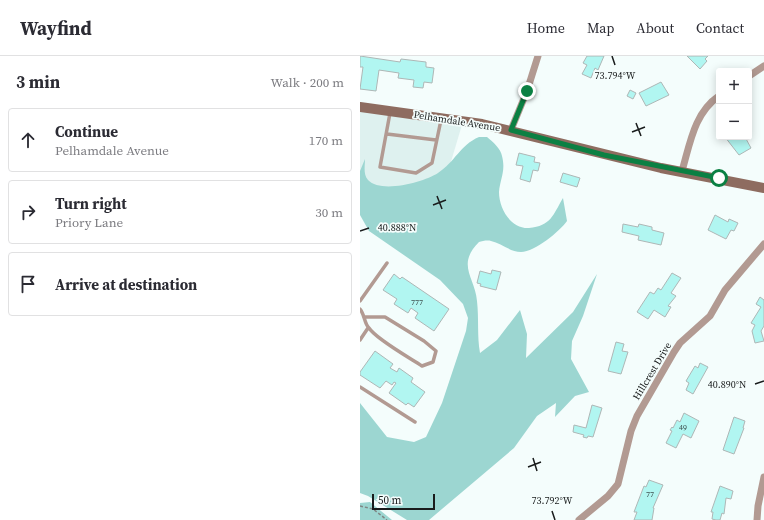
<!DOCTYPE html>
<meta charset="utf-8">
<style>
body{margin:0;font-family:"Source Serif 4",serif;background:#f7f7f7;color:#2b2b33}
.controls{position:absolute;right:12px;top:12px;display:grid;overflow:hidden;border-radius:4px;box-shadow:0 2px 10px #0003}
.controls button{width:36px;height:36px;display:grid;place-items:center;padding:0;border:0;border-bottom:1px solid #e1e1e2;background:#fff;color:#2b2b33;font:20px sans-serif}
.scale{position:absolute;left:12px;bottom:10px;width:63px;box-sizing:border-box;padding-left:4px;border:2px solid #191c1c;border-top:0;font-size:11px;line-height:14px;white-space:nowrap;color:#191c1c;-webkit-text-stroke:3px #f4fdfc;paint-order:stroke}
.stop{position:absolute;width:12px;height:12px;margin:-9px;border:3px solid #0b8043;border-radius:50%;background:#fff}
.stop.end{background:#0b8043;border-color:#fff;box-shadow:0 1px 4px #0008}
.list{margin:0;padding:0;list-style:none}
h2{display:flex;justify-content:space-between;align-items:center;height:52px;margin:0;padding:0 16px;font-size:17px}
h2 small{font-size:13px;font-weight:400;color:#7c7c81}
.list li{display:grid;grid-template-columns:26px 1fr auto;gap:12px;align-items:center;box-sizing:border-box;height:64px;margin:0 8px 8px;padding:0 8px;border:1px solid #e1e1e2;border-radius:4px}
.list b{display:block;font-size:15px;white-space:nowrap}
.list p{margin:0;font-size:13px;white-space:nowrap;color:#7c7c81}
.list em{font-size:13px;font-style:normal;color:#7c7c81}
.icon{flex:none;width:22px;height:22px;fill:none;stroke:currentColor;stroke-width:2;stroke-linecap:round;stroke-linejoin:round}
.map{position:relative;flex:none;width:404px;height:464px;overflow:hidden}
header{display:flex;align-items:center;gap:24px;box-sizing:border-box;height:56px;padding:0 20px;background:#fff;border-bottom:1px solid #e1e1e2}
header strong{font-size:19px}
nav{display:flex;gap:22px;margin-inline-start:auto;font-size:14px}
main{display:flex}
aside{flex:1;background:#fff}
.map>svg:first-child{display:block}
.built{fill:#def1ef}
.green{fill:#9cd6d1}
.building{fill:#b1f6f1;stroke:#aeb7b6}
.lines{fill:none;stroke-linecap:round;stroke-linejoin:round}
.path{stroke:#7f8584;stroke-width:1.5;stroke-dasharray:3 2;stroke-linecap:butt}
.lane{stroke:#b29a92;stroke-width:3.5}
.street{stroke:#b29a92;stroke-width:7}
.secondary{stroke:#8e6c60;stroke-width:10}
.route{stroke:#0b8043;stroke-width:5}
.ticks{fill:none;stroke:#191c1c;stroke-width:1.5}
.labels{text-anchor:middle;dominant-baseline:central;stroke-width:3.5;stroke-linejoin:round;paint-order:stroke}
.number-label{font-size:8px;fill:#3f5251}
.street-label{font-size:10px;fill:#191c1c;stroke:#f4fdfc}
.ticks-label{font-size:10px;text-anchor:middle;fill:#191c1c;stroke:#f4fdfc;stroke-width:3.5;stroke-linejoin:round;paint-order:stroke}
</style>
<header>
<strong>Wayfind</strong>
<nav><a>Home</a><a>Map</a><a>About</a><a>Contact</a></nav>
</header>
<main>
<aside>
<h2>3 min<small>Walk · 200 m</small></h2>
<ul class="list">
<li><svg class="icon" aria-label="ahead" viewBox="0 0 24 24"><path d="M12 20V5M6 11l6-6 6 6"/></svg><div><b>Continue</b><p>Pelhamdale Avenue</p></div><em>170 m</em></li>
<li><svg class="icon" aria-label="right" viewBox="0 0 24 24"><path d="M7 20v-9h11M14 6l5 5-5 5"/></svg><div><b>Turn right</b><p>Priory Lane</p></div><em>30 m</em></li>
<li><svg class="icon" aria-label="arrive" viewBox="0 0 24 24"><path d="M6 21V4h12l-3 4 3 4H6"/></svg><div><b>Arrive at destination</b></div></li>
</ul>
</aside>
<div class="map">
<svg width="404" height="464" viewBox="0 0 404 464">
<rect width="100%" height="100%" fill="#f4fdfc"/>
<path class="built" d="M 0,50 L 104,62 L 76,156 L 0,132 Z"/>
<path class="green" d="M 119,81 L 127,81 C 133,86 141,93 142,100 C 146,115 140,123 139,136 C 139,153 151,173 169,172 C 191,170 193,159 203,142 L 207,165 C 200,175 175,196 161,196 C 150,196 141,187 131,185 C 128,184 122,185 119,186 C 96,209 115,221 117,245 C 119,263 117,280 120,297 L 137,284 L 160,254 L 167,278 L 166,302 L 213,256 L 237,218 L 223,260 L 212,285 L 211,303 L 229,336 L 215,340 L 195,361 L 196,347 L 177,360 L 154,392 L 69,464 L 47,464 L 8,440 L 0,437 L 0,347 L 27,381 L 54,386 L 66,381 L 82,347 L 106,275 L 108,262 L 103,248 L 80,224 L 9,175 L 0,159 L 0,115 L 5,103 C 5,109 3,119 8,124 C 21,138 64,126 78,117 C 95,106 100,89 119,81 Z
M 10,446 L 32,464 L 0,464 L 0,447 Z"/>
<path class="building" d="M 0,0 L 40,6 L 41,3 L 66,6 L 66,11 L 74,12 L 72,27 L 64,26 L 63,32 L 53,31 L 54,24 L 38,22 L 39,17 L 19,14 L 16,35 L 0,33 L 3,11 L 0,11 Z
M 227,0 L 244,0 L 238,14 L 235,12 L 231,22 L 222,18 L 227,9 L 223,7 Z
M 327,0 L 348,0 L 345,3 L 347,5 L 340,13 Z
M 301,26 L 309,39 L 286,50 L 279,37 Z
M 270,34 L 276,37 L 273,43 L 267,40 Z
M 365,81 L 385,81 L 391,92 L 379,99 Z
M 159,97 L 175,101 L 174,106 L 180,107 L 178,115 L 173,114 L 170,126 L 160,123 L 163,110 L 156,109 Z
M 203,117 L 220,122 L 217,131 L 200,126 Z
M 355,159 L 368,166 L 369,163 L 378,167 L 374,175 L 371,174 L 366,183 L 348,174 Z
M 263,168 L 278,171 L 279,168 L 292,171 L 292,174 L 304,177 L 301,189 L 278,184 L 279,180 L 262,176 Z
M 132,214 L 141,216 L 136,234 L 120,230 L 121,228 L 117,227 L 120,215 L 131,218 Z
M 312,217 L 321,222 L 311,237 L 316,240 L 308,250 L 311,251 L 305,261 L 294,254 L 288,263 L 277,256 L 290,236 L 294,238 L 298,232 L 301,234 Z
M 34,218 L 40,223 L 42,221 L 89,253 L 74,275 L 55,262 L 58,257 L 51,252 L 48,257 L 34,248 L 37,243 L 23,234 Z
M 400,241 L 404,244 L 404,270 L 401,275 L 404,285 L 395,287 L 392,275 L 395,269 L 391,267 L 401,251 L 396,248 Z
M 256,286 L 264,288 L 262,295 L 268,296 L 261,318 L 248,315 Z
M 15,295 L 33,308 L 30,312 L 37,316 L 39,312 L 53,322 L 51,326 L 65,336 L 54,351 L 48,347 L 46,349 L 29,337 L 36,327 L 34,326 L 32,329 L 26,325 L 20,332 L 0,319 L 0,316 Z
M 340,307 L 348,311 L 333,338 L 326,334 L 329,327 L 326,325 L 335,310 L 338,312 Z
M 232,349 L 242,352 L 233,381 L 228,380 L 227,382 L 223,381 L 224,379 L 213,376 L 214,369 L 226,372 Z
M 324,357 L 339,365 L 331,382 L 323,378 L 316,392 L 306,387 L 312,375 L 310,374 L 312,371 L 313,372 L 317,364 L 320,366 Z
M 374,361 L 385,365 L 383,372 L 384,372 L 374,398 L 363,394 Z
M 289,424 L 303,429 L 293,452 L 294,452 L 292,464 L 274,464 L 277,456 L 274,456 L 284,430 L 286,431 Z
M 360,430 L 373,435 L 371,443 L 366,442 L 364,458 L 362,457 L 360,464 L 356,464 L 352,463 L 353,456 L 351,456 Z"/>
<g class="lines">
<path class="path" d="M 0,450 L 13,453 L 27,464"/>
<path class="lane" d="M 30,57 L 20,111 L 56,117 L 72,107 L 81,64
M 27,78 L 76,84
M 0,245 L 27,207
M 0,253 C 5,259 4,267 9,272 C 16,283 50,302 62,310 L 73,306 L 76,295 L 64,285 L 25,261 L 5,261
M 0,284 L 8,272
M 0,331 L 55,366"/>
<path class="street" d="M 389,20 L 404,10
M 151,74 L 167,35 L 178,0
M 322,115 C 330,88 334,57 359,40
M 219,464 L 248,440 L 258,428 L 271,375 L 277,360 L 314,296 L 320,287 L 350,260 L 365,234 L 404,188
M 397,464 L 398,450 L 404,421"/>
<path class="secondary" d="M 0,51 L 122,68 L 301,112 L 404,132"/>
</g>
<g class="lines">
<path class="route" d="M 167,35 L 151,74 L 244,99 L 359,122"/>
</g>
<path class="ticks" d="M 252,0 L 255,9M 276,67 L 281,80M 272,76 L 285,71M 77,140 L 82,153M 73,149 L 86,144M 0,175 L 9,172M 395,328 L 404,325M 173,402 L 177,415M 168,411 L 181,406M 192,455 L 195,464"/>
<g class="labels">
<g class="number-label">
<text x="57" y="246">777</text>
<text x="323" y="371">49</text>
<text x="290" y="438">77</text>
</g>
<g class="street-label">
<text transform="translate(97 65) rotate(9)">Pelhamdale Avenue</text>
<text transform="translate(292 315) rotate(-59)">Hillcrest Drive</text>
</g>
</g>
<g class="ticks-label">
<text x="255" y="23">73.794°W</text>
<text x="37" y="175">40.888°N</text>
<text x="367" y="332">40.890°N</text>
<text x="192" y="448">73.792°W</text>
</g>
</svg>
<div class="controls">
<button>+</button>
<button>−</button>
</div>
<div class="scale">50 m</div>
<div class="stop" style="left:359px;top:122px"></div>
<div class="stop end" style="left:167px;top:35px"></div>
</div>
</main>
